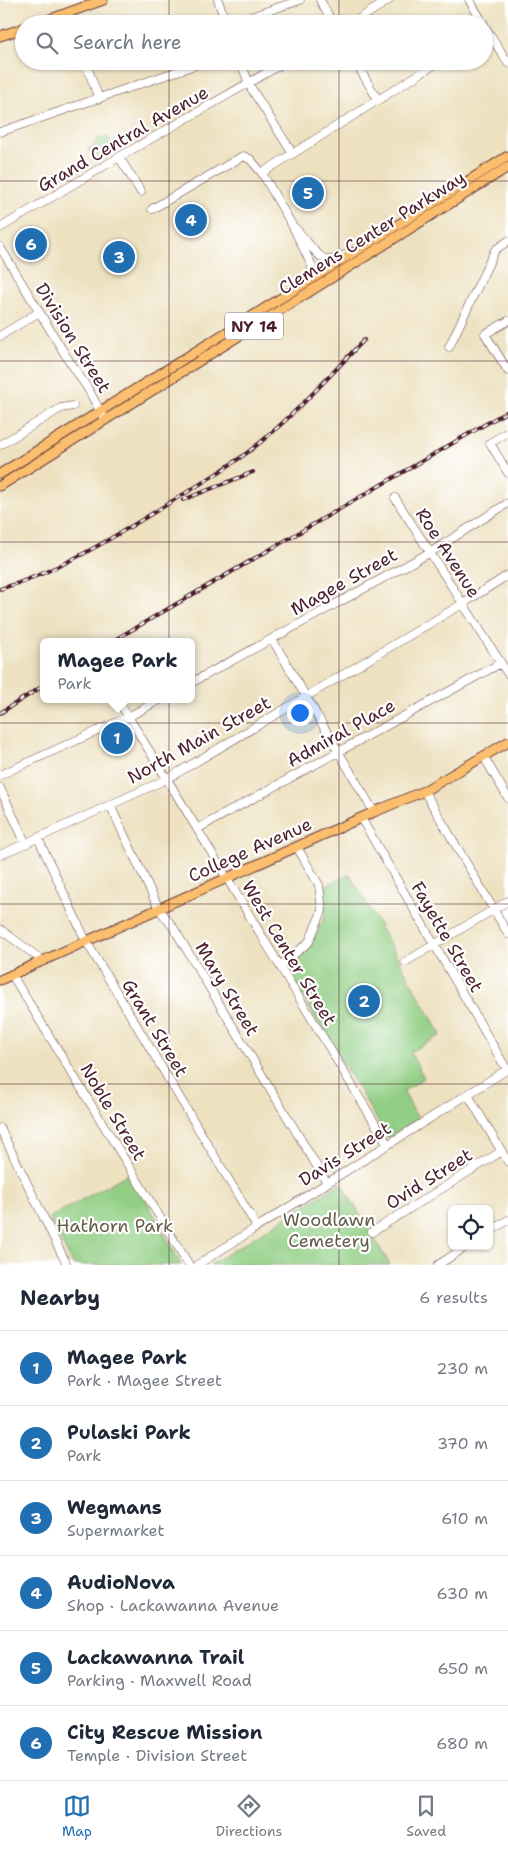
<!DOCTYPE html>
<meta charset="utf-8">
<style>
body{margin:0;font-family:"Shantell Sans",sans-serif;background:#f2f2f3;color:#1f2937}
.controls{position:absolute;right:15px;bottom:15px;display:grid;overflow:hidden;border-radius:8px;box-shadow:0 1px 4px #0004}
.controls button{width:45px;height:45px;display:grid;place-items:center;padding:0;border:0;border-bottom:1px solid #e0e1e3;background:#fff;color:#1f2937;font:25px sans-serif}
.you{position:absolute;left:299px;top:712px;width:18px;height:18px;margin:-12px;border:4px solid #fff;border-radius:50%;background:#1a73e8;box-shadow:0 0 0 8px #1a73e833}
.badge{display:grid;place-items:center;width:32px;height:32px;border-radius:50%;background:#1f6fb2;color:#fff;font-size:16px;font-weight:700}
.pin{position:absolute;translate:-50% -50%;border:2px solid #fff;box-shadow:0 1px 5px #0006}
.popup{position:absolute;left:40px;top:638px;width:155px;height:65px;box-sizing:border-box;display:grid;place-content:center;border-radius:8px;background:#fff;filter:drop-shadow(0 1px 4px #0005);font-size:16px;white-space:nowrap;color:#747a83}
.popup b{font-size:19px;color:#1f2937}
.popup::after{content:'';position:absolute;left:50%;top:100%;margin-left:-10px;border:10px solid transparent;border-top-color:#fff}
.list{margin:0;padding:0;list-style:none}
h2{display:flex;justify-content:space-between;align-items:center;height:65px;margin:0;padding:0 20px;font-size:21px}
h2 small{font-size:16px;font-weight:400;color:#747a83}
.list li{display:grid;grid-template-columns:32px 1fr auto;gap:15px;align-items:center;box-sizing:border-box;height:75px;padding:0 20px;border-top:1px solid #e0e1e3}
.list b{display:block;font-size:19px;white-space:nowrap}
.list p{margin:0;font-size:16px;white-space:nowrap;color:#747a83}
.list em{font-size:16px;font-style:normal;color:#747a83}
.icon{flex:none;width:28px;height:28px;fill:none;stroke:currentColor;stroke-width:2;stroke-linecap:round;stroke-linejoin:round}
.map{position:relative;flex:none;width:508px;height:1265px;overflow:hidden}
.search{position:absolute;background:#fff;box-shadow:0 1px 4px #0004;left:15px;right:15px;top:15px;height:55px;display:flex;align-items:center;gap:12px;box-sizing:border-box;padding:0 18px;border-radius:28px;color:#747a83;font-size:19px}
.sheet{height:515px;background:#fff}
nav{display:flex;justify-content:space-around;align-items:center;box-sizing:border-box;height:70px;border-top:1px solid #e0e1e3;background:#fff;font-size:14px;color:#747a83}
nav a{display:grid;justify-items:center;gap:2px}
nav .on{color:#1f6fb2}
.map>svg:first-child{display:block}
.green{fill:#92cf85;stroke:#6e7758}
.lines{fill:none;stroke-linecap:round;stroke-linejoin:round}
.minor-casing{stroke:#623c41;stroke-width:9}
.major-casing{stroke:#623c41;stroke-width:11}
.minor{stroke:#fff;stroke-width:8}
.major{stroke:#fbbe6e;stroke-width:9}
.rail-casing{stroke:#4a1f2b;stroke-width:4}
.rail{stroke:#fff;stroke-width:2;stroke-dasharray:5.5;stroke-linecap:butt}
.grid{fill:none;stroke:#4a1f2b;stroke-width:1;stroke-opacity:0.55}
.labels{text-anchor:middle;dominant-baseline:central;stroke-width:4.5;stroke-linejoin:round;paint-order:stroke}
.shield{fill:#fff;stroke:#80626b;stroke-width:1}
.shield-label{font-size:16px;font-weight:bold;fill:#4a1f2b}
.street-label{font-size:18px;fill:#4a1f2b;stroke:#fff}
.park-label{font-size:18px;fill:#635d4a;stroke:#fff}
</style>
<div class="map">
<svg width="508" height="1265" viewBox="0 0 508 1265">
<rect width="100%" height="100%" fill="#fff"/>
<filter id="ink" filterUnits="userSpaceOnUse"><feTurbulence type="fractalNoise" baseFrequency=".02" numOctaves="2"/><feDisplacementMap in="SourceGraphic" scale="10" xChannelSelector="R" yChannelSelector="G"/><feConvolveMatrix kernelMatrix="1 2 1 2 8 2 1 2 1" color-interpolation-filters="sRGB"/></filter>
<filter id="wash" filterUnits="userSpaceOnUse"><feTurbulence type="fractalNoise" baseFrequency=".0096" numOctaves="4" result="noise"/><feDisplacementMap in="SourceGraphic" scale="20" xChannelSelector="R" yChannelSelector="G"/><feGaussianBlur stdDeviation="1.12" result="paint"/><feColorMatrix in="noise" values="0 0 0 0 0 0 0 0 0 0 0 0 0 0 0 0 0 1.4 0 .05"/><feComposite in="paint" operator="in"/></filter>
<g filter="url(#wash)">
<rect width="100%" height="100%" fill="#ede1c0"/>
<path class="green" d="M 106,137 L 109,139 L 114,152 L 96,162 L 88,149 L 94,145 L 98,139 Z
M 126,726 L 132,739 L 107,750 L 101,737 Z
M 350,874 L 441,1035 L 410,1052 L 424,1078 L 403,1091 L 418,1119 L 388,1138 L 285,967 L 310,946 L 325,917 L 322,887 Z
M 131,1172 L 181,1265 L 73,1265 L 50,1218 Z
M 341,1183 L 390,1265 L 210,1265 Z"/>
</g>
<g filter="url(#ink)">
<g class="lines">
<g class="minor-casing">
<path id="minor" d="M 218,0 L 226,24
M 320,0 L 333,24
M 469,0 L 484,24
M 68,13 L 72,24
M 230,24 L 300,0
M 351,24 L 389,0
M 484,25 L 508,63
M 85,61 L 99,99
M 240,61 L 251,88 L 293,154
M 355,61 L 378,100
M 0,132 L 207,61
M 119,157 L 141,192
M 262,173 L 292,225 L 312,266 L 312,271 L 305,282
M 152,209 L 243,156 L 250,159 L 262,173 L 440,61
M 0,228 L 119,157 L 287,61
M 295,228 C 304,236 316,257 327,260 C 333,261 341,256 347,254
M 0,247 L 66,356 L 88,389 L 105,420
M 508,321 L 485,334 L 508,371
M 0,336 L 39,312
M 449,347 L 495,250 L 508,241
M 508,432 L 490,443 L 508,473
M 0,445 L 61,408 L 73,406
M 395,498 L 508,674
M 272,639 L 374,812
M 191,683 L 431,552 L 508,503
M 117,699 L 167,779 L 388,1145
M 484,757 L 508,798
M 0,775 L 128,717 L 161,699
M 0,788 L 26,844
M 424,791 L 508,934
M 110,805 L 159,909 L 173,927 L 327,1183
M 361,818 L 507,1070
M 197,829 L 501,663
M 38,838 L 86,941 L 257,1227
M 0,855 L 167,779 L 464,603 L 508,575
M 0,929 L 43,961
M 405,962 L 508,901
M 280,966 L 309,942 L 322,911 L 319,885 L 297,847
M 12,975 L 189,1265
M 468,1095 L 508,1162
M 0,1128 L 67,1265
M 372,1232 L 502,1151
M 489,1232 L 508,1220
M 197,1265 L 508,1069
M 438,1265 L 467,1246"/>
</g>
<g class="major-casing">
<path id="major" d="M 37,24 L 103,0
M 0,36 L 24,28
M 0,474 L 508,156
M 0,486 L 508,167
M 0,980 L 374,812 L 424,791 L 508,742"/>
</g>
<use href="#minor" class="minor"/>
<use href="#major" class="major"/>
<g class="rail-casing">
<path id="rail" d="M 183,500 L 253,472
M 0,589 C 60,571 114,537 166,505 C 195,487 225,470 252,449 C 293,417 328,377 364,340
M 111,642 L 508,411
M 0,713 L 43,686"/>
</g>
<use href="#rail" class="rail"/>
</g>
</g>
<path class="grid" d="M 169,0 L 169,24M 339,0 L 339,24M 169,61 L 169,1265M 339,61 L 339,1265M 0,181 L 508,181M 0,361 L 508,361M 0,542 L 508,542M 0,723 L 508,723M 0,904 L 508,904M 0,1084 L 508,1084"/>
<g class="labels">
<rect class="shield" x="225" y="312.5" width="58" height="27" rx="4"/>
<g class="shield-label">
<text x="254" y="326">NY 14</text>
</g>
<g class="street-label">
<text transform="translate(123 139) rotate(-30)">Grand Central Avenue</text>
<text transform="translate(372 233) rotate(-32)">Clemens Center Parkway</text>
<text transform="translate(73 338) rotate(58)">Division Street</text>
<text transform="translate(448 553) rotate(57)">Roe Avenue</text>
<text transform="translate(344 582) rotate(-29)">Magee Street</text>
<text transform="translate(341 733) rotate(-29)">Admiral Place</text>
<text transform="translate(199 740) rotate(-29)">North Main Street</text>
<text transform="translate(250 850) rotate(-24)">College Avenue</text>
<text transform="translate(447 937) rotate(60)">Fayette Street</text>
<text transform="translate(289 953) rotate(59)">West Center Street</text>
<text transform="translate(227 989) rotate(59)">Mary Street</text>
<text transform="translate(155 1028) rotate(59)">Grant Street</text>
<text transform="translate(113 1112) rotate(59)">Noble Street</text>
<text transform="translate(345 1154) rotate(-32)">Davis Street</text>
<text transform="translate(429 1179) rotate(-32)">Ovid Street</text>
</g>
<g class="park-label">
<text x="329" y="1220">Woodlawn<tspan x="329" dy="21">Cemetery</tspan></text>
<text x="115" y="1226">Hathorn Park</text>
</g>
</g>
</svg>
<div class="controls">
<button><svg class="icon" aria-label="locate" viewBox="0 0 24 24"><circle cx="12" cy="12" r="6"/><path d="M12 2v4M12 18v4M2 12h4M18 12h4"/></svg></button>
</div>
<div class="you"></div>
<div class="pin badge" style="left:117px;top:738px">1</div>
<div class="popup"><b>Magee Park</b>Park</div>
<div class="pin badge" style="left:364px;top:1001px">2</div>
<div class="pin badge" style="left:119px;top:257px">3</div>
<div class="pin badge" style="left:191px;top:220px">4</div>
<div class="pin badge" style="left:308px;top:193px">5</div>
<div class="pin badge" style="left:31px;top:244px">6</div>
<div class="search"><svg class="icon" aria-label="search" viewBox="0 0 24 24"><circle cx="10" cy="10" r="6"/><path d="M15 15l6 6"/></svg>Search here</div>
</div>
<section class="sheet">
<h2>Nearby<small>6 results</small></h2>
<ul class="list">
<li><span class="badge">1</span><div><b>Magee Park</b><p>Park · Magee Street</p></div><em>230 m</em></li>
<li><span class="badge">2</span><div><b>Pulaski Park</b><p>Park</p></div><em>370 m</em></li>
<li><span class="badge">3</span><div><b>Wegmans</b><p>Supermarket</p></div><em>610 m</em></li>
<li><span class="badge">4</span><div><b>AudioNova</b><p>Shop · Lackawanna Avenue</p></div><em>630 m</em></li>
<li><span class="badge">5</span><div><b>Lackawanna Trail</b><p>Parking · Maxwell Road</p></div><em>650 m</em></li>
<li><span class="badge">6</span><div><b>City Rescue Mission</b><p>Temple · Division Street</p></div><em>680 m</em></li>
</ul>
</section>
<nav>
<a class="on"><svg class="icon" aria-label="map" viewBox="0 0 24 24"><path d="M3 6l6-2 6 2 6-2v14l-6 2-6-2-6 2zM9 4v14M15 6v14"/></svg>Map</a>
<a><svg class="icon" aria-label="directions" viewBox="0 0 24 24"><path d="M12 3l9 9-9 9-9-9zM9 14v-3h6M13 9l2 2-2 2"/></svg>Directions</a>
<a><svg class="icon" aria-label="saved" viewBox="0 0 24 24"><path d="M7 4h10v16l-5-4-5 4z"/></svg>Saved</a>
</nav>
